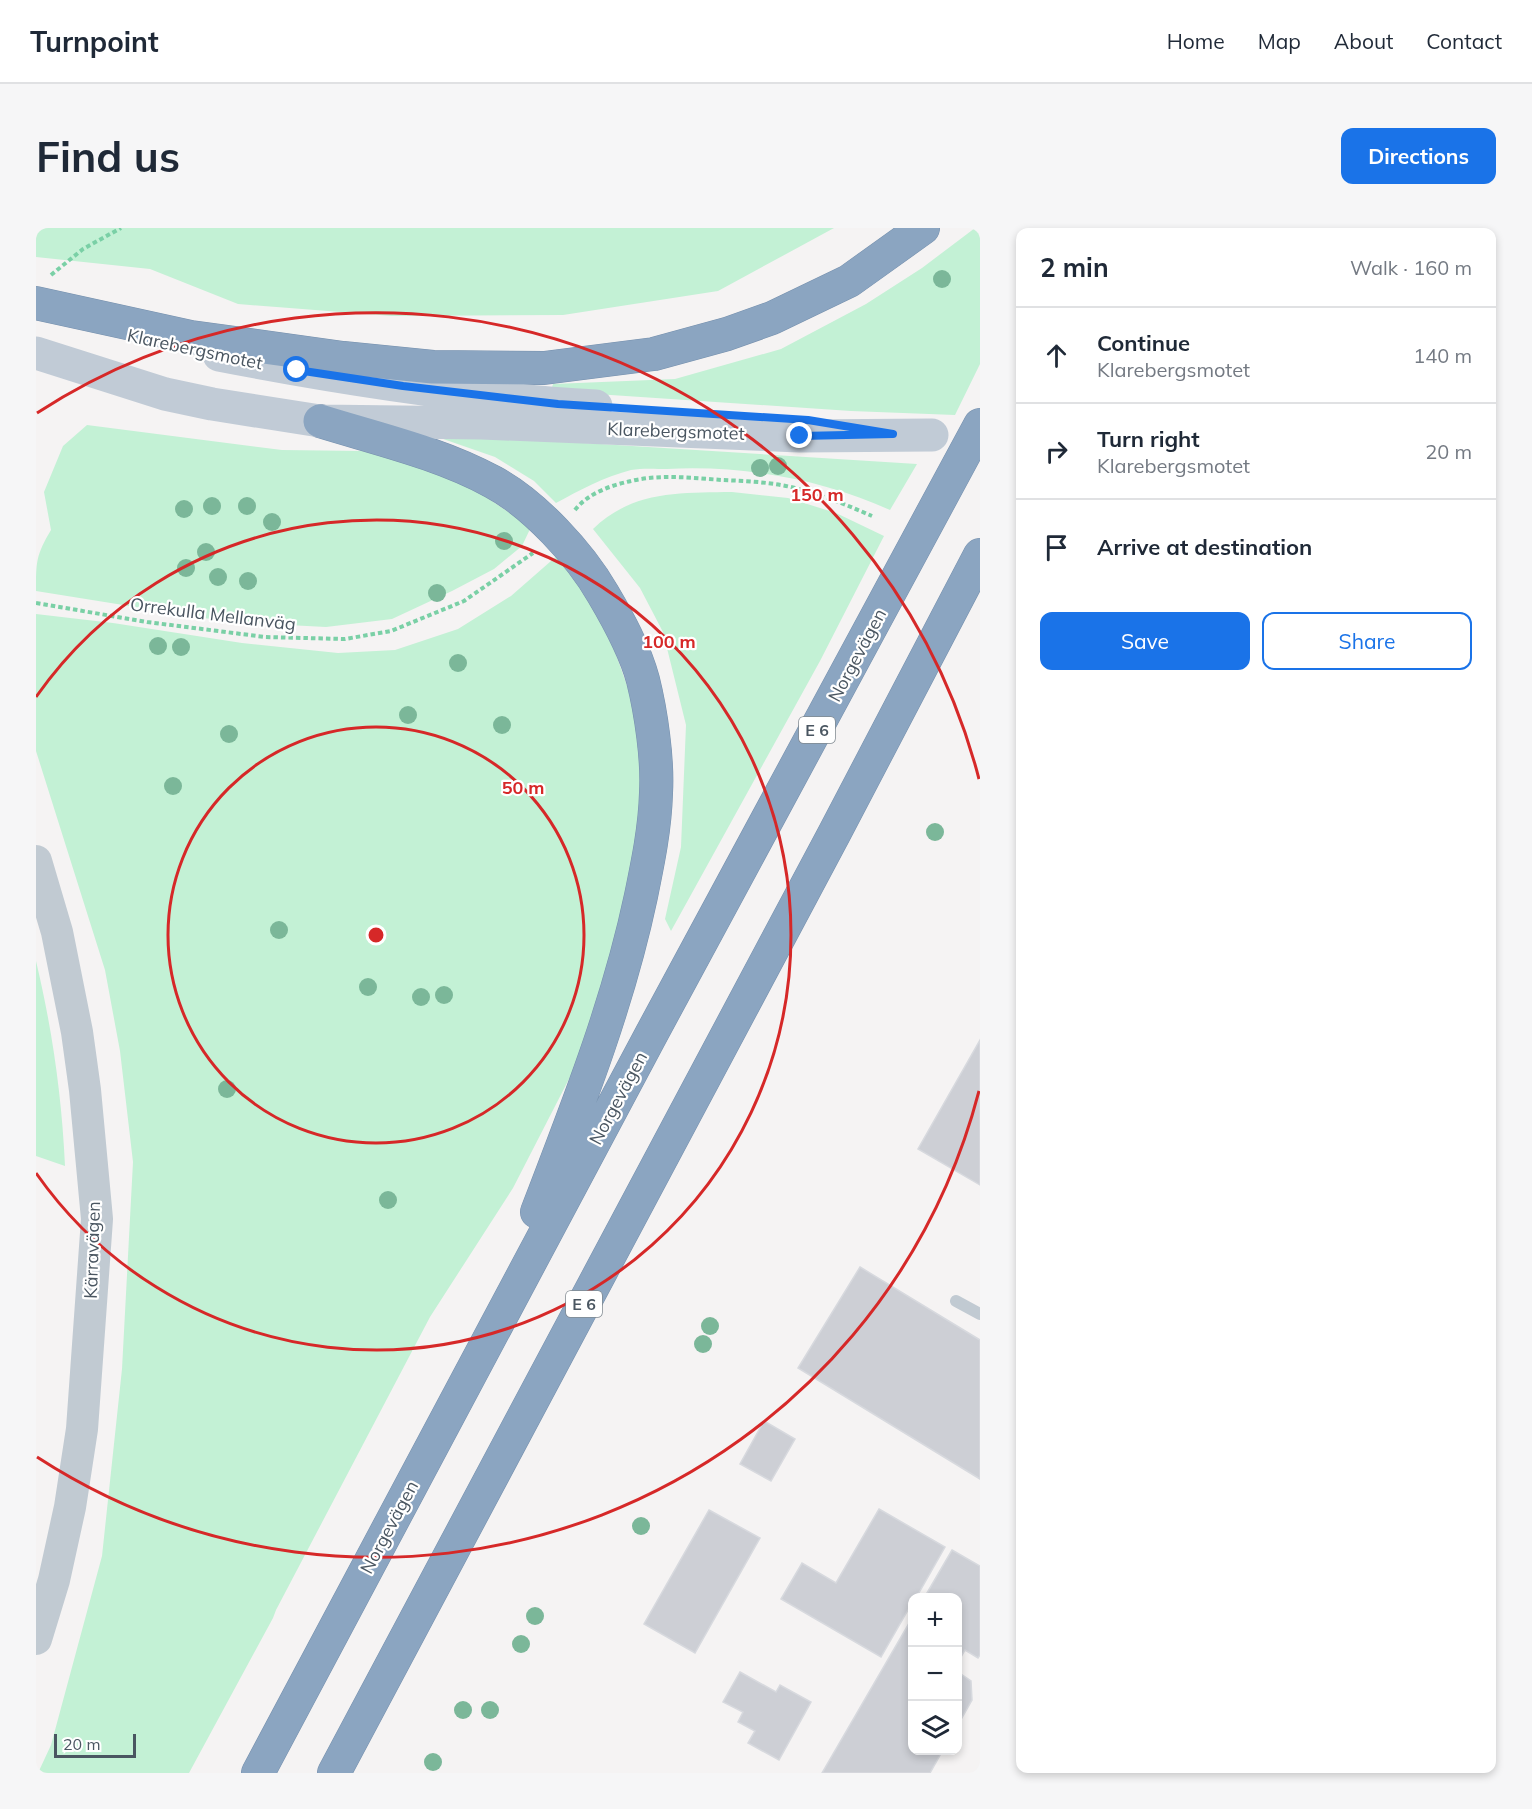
<!DOCTYPE html>
<meta charset="utf-8">
<style>
body{margin:0;font-family:Mulish,sans-serif;background:#f6f6f7;color:#1f2937}
.controls{position:absolute;right:18px;bottom:18px;display:grid;overflow:hidden;border-radius:12px;box-shadow:0 3px 9px #0003}
.controls button{width:54px;height:54px;display:grid;place-items:center;padding:0;border:0;border-bottom:2px solid #e0e1e3;background:#fff;color:#1f2937;font:30px sans-serif}
.scale{position:absolute;left:18px;bottom:15px;width:82px;box-sizing:border-box;padding-left:6px;border:3px solid #4a5661;border-top:0;font-size:16px;line-height:21px;white-space:nowrap;color:#4a5661;-webkit-text-stroke:4px #fff;paint-order:stroke}
.stop{position:absolute;width:18px;height:18px;margin:-14px;border:4px solid #1a73e8;border-radius:50%;background:#fff}
.stop.end{background:#1a73e8;border-color:#fff;box-shadow:0 2px 6px #0008}
.list{margin:0;padding:0;list-style:none}
h2{display:flex;justify-content:space-between;align-items:center;height:78px;margin:0;padding:0 24px;font-size:26px}
h2 small{font-size:20px;font-weight:400;color:#747a83}
.list li{display:grid;grid-template-columns:39px 1fr auto;gap:18px;align-items:center;box-sizing:border-box;height:96px;padding:0 24px;border-top:2px solid #e0e1e3}
.list b{display:block;font-size:22px;white-space:nowrap}
.list p{margin:0;font-size:20px;white-space:nowrap;color:#747a83}
.list em{font-size:20px;font-style:normal;color:#747a83}
.actions{display:flex;gap:12px;padding:18px 24px}
.actions a{flex:1;padding:14px 0;border:2px solid #1a73e8;border-radius:12px;text-align:center;font-size:21px;color:#1a73e8}
.actions .main{background:#1a73e8;color:#fff}
.icon{flex:none;width:33px;height:33px;fill:none;stroke:currentColor;stroke-width:2;stroke-linecap:round;stroke-linejoin:round}
.map{position:relative;flex:none;width:944px;height:1545px;overflow:hidden;border-radius:12px}
header{display:flex;align-items:center;gap:36px;box-sizing:border-box;height:84px;padding:0 30px;background:#fff;border-bottom:2px solid #e0e1e3}
header strong{font-size:28px}
nav{display:flex;gap:33px;margin-inline-start:auto;font-size:21px}
.intro{display:flex;align-items:center;justify-content:space-between;box-sizing:border-box;height:144px;padding:0 36px}
h1{margin:0;font-size:42px}
.button{padding:15px 27px;border-radius:12px;background:#1a73e8;color:#fff;font-size:21px;font-weight:700}
main{display:flex;gap:36px;padding:0 36px}
aside{flex:1;background:#fff;border-radius:12px;box-shadow:0 3px 9px #0003}
.map>svg:first-child{display:block}
.green{fill:#c3f1d5}
.building{fill:#cdcfd5;stroke:#d7d9de;stroke-width:1.5}
.lines{fill:none;stroke-linecap:round;stroke-linejoin:round}
.motorway-casing{stroke:#7690ad;stroke-width:34}
.path{stroke:#7ad0a6;stroke-width:4;stroke-dasharray:4.5 3;stroke-linecap:butt}
.service{stroke:#c1cad2;stroke-width:12}
.tertiary{stroke:#c1cad2;stroke-width:32}
.secondary{stroke:#c1cbd6;stroke-width:33}
.motorway{stroke:#8ba5c1;stroke-width:33}
.tree{fill:#7bb799}
.route{stroke:#1a73e8;stroke-width:8}
.ring{fill:none;stroke:#d62828;stroke-width:3}
.labels{text-anchor:middle;dominant-baseline:central;stroke-width:4.5;stroke-linejoin:round;paint-order:stroke}
.shield{fill:#fff;stroke:#808990;stroke-width:1.5}
.shield-label{font-size:16px;font-weight:bold;fill:#4a5661}
.street-label{font-size:18px;fill:#4a5661;stroke:#fff}
.centre{fill:#d62828;stroke:#fff;stroke-width:3}
.ring-label{font-size:18px;text-anchor:middle;font-weight:bold;fill:#d62828;stroke:#fff;stroke-width:4.5;stroke-linejoin:round;paint-order:stroke}
</style>
<header>
<strong>Turnpoint</strong>
<nav><a>Home</a><a>Map</a><a>About</a><a>Contact</a></nav>
</header>
<div class="intro"><h1>Find us</h1><a class="button">Directions</a></div>
<main>
<div class="map">
<svg width="944" height="1545" viewBox="0 0 944 1545">
<rect width="100%" height="100%" fill="#f5f3f3"/>
<path class="green" d="M 0,0 L 798,0 L 682,63 L 527,87 L 356,88 L 202,76 L 114,41 L 0,29 Z
M 939,0 L 944,0 L 944,136 L 919,187 L 815,183 L 515,163 L 517,156 L 639,151 L 745,121 L 830,76 L 886,40 Z
M 51,197 L 246,222 L 326,223 L 389,237 L 444,265 L 495,299 L 486,318 L 458,341 L 416,363 L 356,391 L 290,399 L 193,394 L 0,363 C 0,334 0,327 15,302 L 8,264 L 27,218 Z
M 390,205 L 881,236 L 854,282 C 785,251 707,237 631,241 C 620,241 606,240 595,242 C 568,249 544,262 520,275 L 498,253 L 459,229 Z
M 696,264 L 752,270 L 800,285 L 848,308 L 784,433 L 635,703 L 629,691 L 645,619 L 650,497 L 627,404 L 604,360 L 557,301 C 597,262 645,265 696,264 Z
M 523,326 L 552,360 L 577,418 L 605,497 L 609,588 L 553,812 L 477,960 L 394,1089 L 240,1382 L 237,1390 L 153,1545 L 2,1545 L 15,1517 L 66,1328 L 86,1141 L 97,934 L 84,823 L 69,742 L 0,523 L 0,386 L 77,395 L 206,415 L 302,425 L 359,422 L 422,401 L 475,368 Z
M 0,733 C 16,800 26,869 29,938 L 0,928 Z"/>
<path class="building" d="M 944,812 L 944,957 L 882,921 Z
M 824,1039 L 944,1112 L 944,1251 L 762,1140 Z
M 728,1193 L 759,1211 L 735,1253 L 704,1236 Z
M 843,1281 L 909,1319 L 880,1370 L 876,1370 L 876,1375 L 845,1429 L 745,1371 L 766,1335 L 800,1355 Z
M 673,1282 L 724,1310 L 659,1425 L 608,1396 Z
M 916,1322 L 944,1338 L 944,1427 L 942,1430 L 929,1422 L 922,1434 L 922,1370 L 888,1370 Z
M 876,1390 L 876,1522 L 907,1522 L 894,1545 L 786,1545 Z
M 704,1444 L 740,1464 L 744,1457 L 775,1474 L 743,1532 L 712,1515 L 719,1503 L 702,1494 L 707,1484 L 687,1474 Z
M 922,1444 L 935,1453 L 936,1472 L 922,1497 Z"/>
<g class="lines">
<g class="motorway-casing">
<path id="motorway" d="M 0,75 L 155,109 L 307,130 L 397,139 L 508,140 L 618,126 L 691,106 L 736,90 L 813,53 L 887,0
M 284,193 C 342,211 404,225 457,254 C 498,276 544,326 567,366 C 583,393 599,422 607,452 C 615,484 622,532 620,565 C 619,600 612,634 605,668 C 582,777 541,880 501,984
M 222,1545 L 616,805 L 944,197
M 298,1545 L 798,606 L 944,327"/>
</g>
<path class="path" d="M 15,47 L 47,21 L 85,0
M 539,282 C 551,266 575,257 595,253 C 624,246 657,250 686,252 C 710,253 735,254 759,260 C 786,267 811,277 836,288
M 0,375 L 111,394 L 229,409 L 309,411 L 355,403 L 428,373 L 497,325"/>
<path class="service" d="M 920,1073 L 944,1086"/>
<path class="tertiary" d="M 0,633 L 21,704 L 41,804 L 49,862 L 61,991 L 46,1201 L 34,1279 L 18,1352 L 0,1411"/>
<path class="secondary" d="M 0,125 L 129,166 L 176,176 L 284,193 L 446,195 L 764,208 L 896,207
M 183,127 C 307,151 433,171 560,178"/>
<use href="#motorway" class="motorway"/>
</g>
<g class="tree">
<circle cx="906" cy="51" r="9"/>
<circle cx="742" cy="238" r="9"/>
<circle cx="724" cy="240" r="9"/>
<circle cx="176" cy="278" r="9"/>
<circle cx="211" cy="278" r="9"/>
<circle cx="148" cy="281" r="9"/>
<circle cx="236" cy="294" r="9"/>
<circle cx="468" cy="313" r="9"/>
<circle cx="170" cy="324" r="9"/>
<circle cx="150" cy="340" r="9"/>
<circle cx="182" cy="349" r="9"/>
<circle cx="212" cy="353" r="9"/>
<circle cx="401" cy="365" r="9"/>
<circle cx="122" cy="418" r="9"/>
<circle cx="145" cy="419" r="9"/>
<circle cx="422" cy="435" r="9"/>
<circle cx="372" cy="487" r="9"/>
<circle cx="466" cy="497" r="9"/>
<circle cx="193" cy="506" r="9"/>
<circle cx="137" cy="558" r="9"/>
<circle cx="899" cy="604" r="9"/>
<circle cx="243" cy="702" r="9"/>
<circle cx="332" cy="759" r="9"/>
<circle cx="408" cy="767" r="9"/>
<circle cx="385" cy="769" r="9"/>
<circle cx="191" cy="861" r="9"/>
<circle cx="352" cy="972" r="9"/>
<circle cx="674" cy="1098" r="9"/>
<circle cx="667" cy="1116" r="9"/>
<circle cx="605" cy="1298" r="9"/>
<circle cx="499" cy="1388" r="9"/>
<circle cx="485" cy="1416" r="9"/>
<circle cx="427" cy="1482" r="9"/>
<circle cx="454" cy="1482" r="9"/>
<circle cx="397" cy="1534" r="9"/>
</g>
<g class="lines">
<path class="route" d="M 261,142 L 367,158 L 522,176 L 772,192 L 857,206 L 764,208"/>
</g>
<g class="ring">
<circle cx="340" cy="707" r="208"/>
<path d="M0 469A415 415 0 1 1 0 945"/>
<path d="M943 863A623 623 0 0 1 1 1229M1 185A623 623 0 0 1 943 551"/>
</g>
<g class="labels">
<g class="shield">
<rect x="763" y="489" width="36" height="26" rx="4.5"/>
<rect x="530" y="1063" width="36" height="26" rx="4.5"/>
</g>
<g class="shield-label">
<text x="781" y="502">E 6</text>
<text x="548" y="1076">E 6</text>
</g>
<g class="street-label">
<text transform="translate(159 121) rotate(12)">Klarebergsmotet</text>
<text transform="translate(640 203) rotate(2)">Klarebergsmotet</text>
<text transform="translate(177 386) rotate(7)">Orrekulla Mellanväg</text>
<text transform="translate(821 427) rotate(-62)">Norgevägen</text>
<text transform="translate(582 870) rotate(-62)">Norgevägen</text>
<text transform="translate(56 1022) rotate(-88)">Kärravägen</text>
<text transform="translate(353 1299) rotate(-62)">Norgevägen</text>
</g>
</g>
<circle cx="340" cy="707" r="9" class="centre"/>
<g class="ring-label">
<text x="781" y="273">150 m</text>
<text x="633" y="420">100 m</text>
<text x="487" y="566">50 m</text>
</g>
</svg>
<div class="controls">
<button>+</button>
<button>−</button>
<button><svg class="icon" aria-label="layers" viewBox="0 0 24 24"><path d="M12 4l9 5-9 5-9-5zM3 14l9 5 9-5"/></svg></button>
</div>
<div class="scale">20 m</div>
<div class="stop" style="left:261px;top:142px"></div>
<div class="stop end" style="left:764px;top:208px"></div>
</div>
<aside>
<h2>2 min<small>Walk · 160 m</small></h2>
<ul class="list">
<li><svg class="icon" aria-label="ahead" viewBox="0 0 24 24"><path d="M12 20V5M6 11l6-6 6 6"/></svg><div><b>Continue</b><p>Klarebergsmotet</p></div><em>140 m</em></li>
<li><svg class="icon" aria-label="right" viewBox="0 0 24 24"><path d="M7 20v-9h11M14 6l5 5-5 5"/></svg><div><b>Turn right</b><p>Klarebergsmotet</p></div><em>20 m</em></li>
<li><svg class="icon" aria-label="arrive" viewBox="0 0 24 24"><path d="M6 21V4h12l-3 4 3 4H6"/></svg><div><b>Arrive at destination</b></div></li>
</ul>
<div class="actions"><a class="main">Save</a><a>Share</a></div>
</aside>
</main>
